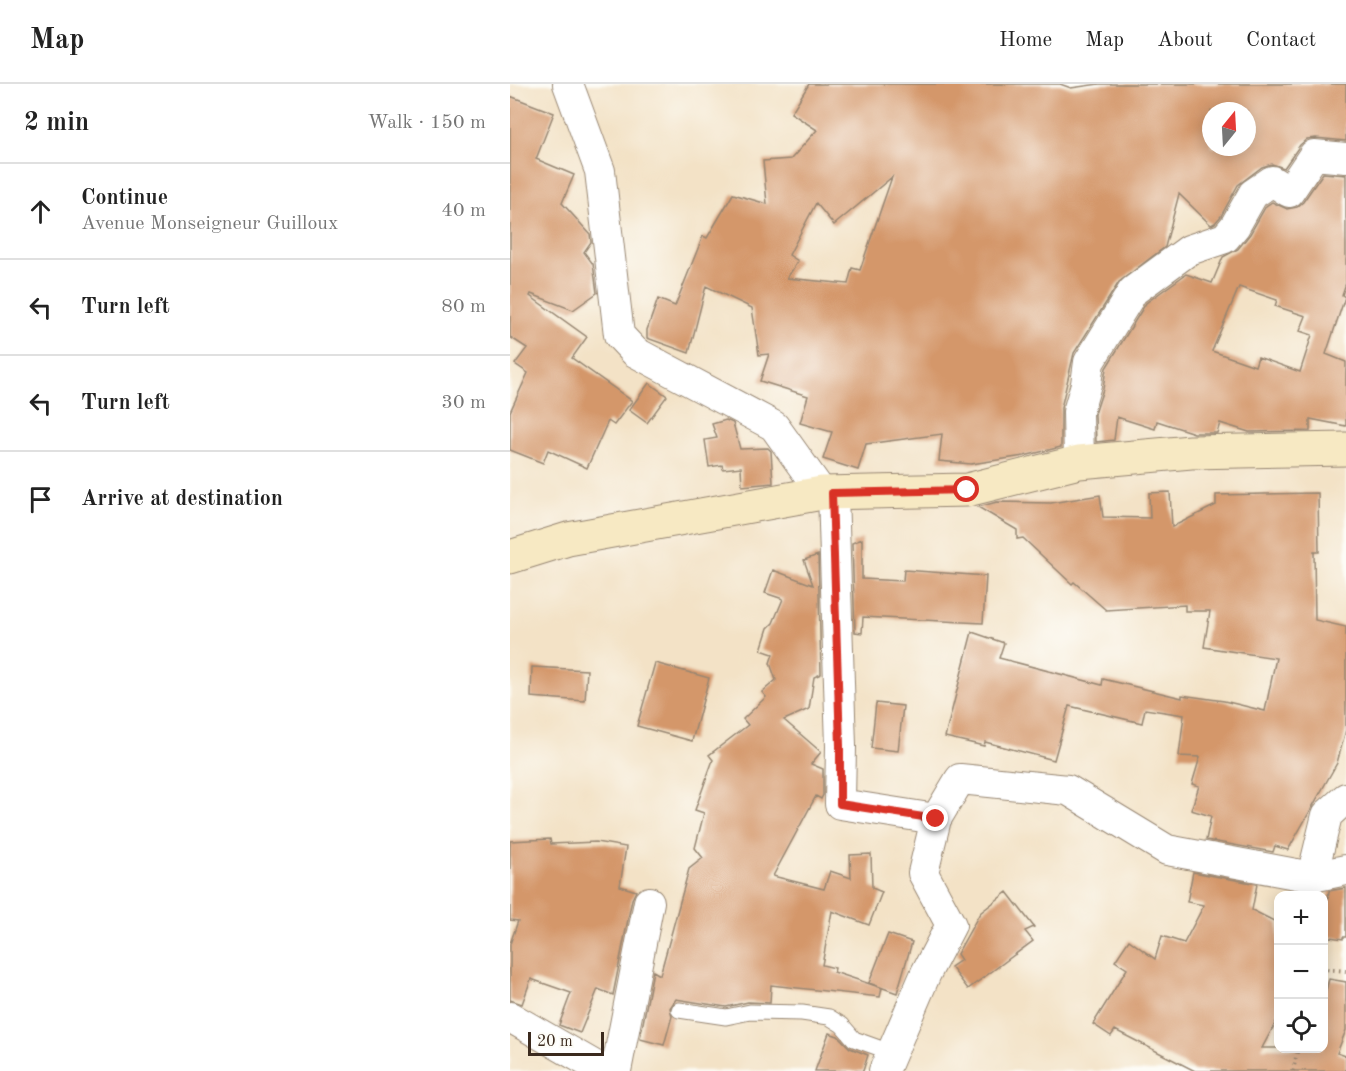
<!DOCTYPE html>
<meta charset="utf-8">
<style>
body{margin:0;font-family:"Old Standard TT",serif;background:#f2f2f2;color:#222}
.controls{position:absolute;right:18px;bottom:18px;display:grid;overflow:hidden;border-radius:12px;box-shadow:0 3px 15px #0003}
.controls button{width:54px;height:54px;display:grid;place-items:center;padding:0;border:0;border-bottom:2px solid #e0e0e0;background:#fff;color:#222;font:30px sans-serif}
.compass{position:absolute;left:692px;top:18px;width:54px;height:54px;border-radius:50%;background:#fff;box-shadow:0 3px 15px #0003;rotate:18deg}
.scale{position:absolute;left:18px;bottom:15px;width:76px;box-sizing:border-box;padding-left:6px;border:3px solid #3b2a1e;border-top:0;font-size:16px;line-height:21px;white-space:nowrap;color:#3b2a1e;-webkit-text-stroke:4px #fdfcf7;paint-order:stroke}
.stop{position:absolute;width:18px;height:18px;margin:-14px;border:4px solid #d93025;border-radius:50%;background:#fff}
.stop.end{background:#d93025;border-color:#fff;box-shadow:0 2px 6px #0008}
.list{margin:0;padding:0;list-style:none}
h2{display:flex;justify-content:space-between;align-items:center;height:78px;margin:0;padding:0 24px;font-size:26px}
h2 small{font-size:20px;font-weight:400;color:#767676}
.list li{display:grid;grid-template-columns:39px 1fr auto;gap:18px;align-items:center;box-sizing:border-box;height:96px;padding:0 24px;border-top:2px solid #e0e0e0}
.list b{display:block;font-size:22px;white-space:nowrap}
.list p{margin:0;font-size:20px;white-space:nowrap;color:#767676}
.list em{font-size:20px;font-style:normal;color:#767676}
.icon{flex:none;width:33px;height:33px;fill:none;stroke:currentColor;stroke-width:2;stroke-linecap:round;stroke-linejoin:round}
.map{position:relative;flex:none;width:836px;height:987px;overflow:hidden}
header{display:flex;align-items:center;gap:36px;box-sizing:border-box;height:84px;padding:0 30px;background:#fff;border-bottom:2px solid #e0e0e0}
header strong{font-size:28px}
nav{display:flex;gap:33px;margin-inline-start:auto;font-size:21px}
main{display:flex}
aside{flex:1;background:#fff}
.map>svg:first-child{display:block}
.building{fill:#d4976b;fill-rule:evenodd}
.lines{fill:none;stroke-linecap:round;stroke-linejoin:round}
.lane-casing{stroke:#978672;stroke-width:17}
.street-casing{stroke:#978672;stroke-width:32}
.secondary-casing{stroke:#978672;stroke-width:35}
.path{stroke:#978672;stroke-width:4;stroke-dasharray:1.5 4.5;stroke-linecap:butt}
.lane{stroke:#fff;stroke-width:15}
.street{stroke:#fff;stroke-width:30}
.secondary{stroke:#f7e9c3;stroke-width:33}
.route{stroke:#d93025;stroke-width:8}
</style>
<header>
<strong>Map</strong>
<nav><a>Home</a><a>Map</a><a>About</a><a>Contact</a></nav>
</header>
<main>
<aside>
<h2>2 min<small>Walk · 150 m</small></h2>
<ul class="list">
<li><svg class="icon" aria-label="ahead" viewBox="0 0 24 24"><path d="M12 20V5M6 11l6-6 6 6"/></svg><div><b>Continue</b><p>Avenue Monseigneur Guilloux</p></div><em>40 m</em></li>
<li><svg class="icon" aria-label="left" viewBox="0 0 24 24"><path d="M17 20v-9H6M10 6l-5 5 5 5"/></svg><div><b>Turn left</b></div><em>80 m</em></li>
<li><svg class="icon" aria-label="left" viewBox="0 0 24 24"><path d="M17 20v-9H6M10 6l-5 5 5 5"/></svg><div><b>Turn left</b></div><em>30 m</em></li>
<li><svg class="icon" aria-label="arrive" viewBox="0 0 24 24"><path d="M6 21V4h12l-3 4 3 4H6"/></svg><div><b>Arrive at destination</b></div></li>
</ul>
</aside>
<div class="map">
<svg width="836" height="987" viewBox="0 0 836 987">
<rect width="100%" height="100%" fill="#fdfcf7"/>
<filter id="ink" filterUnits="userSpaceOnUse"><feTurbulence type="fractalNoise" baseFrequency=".0167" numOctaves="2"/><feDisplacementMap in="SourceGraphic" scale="12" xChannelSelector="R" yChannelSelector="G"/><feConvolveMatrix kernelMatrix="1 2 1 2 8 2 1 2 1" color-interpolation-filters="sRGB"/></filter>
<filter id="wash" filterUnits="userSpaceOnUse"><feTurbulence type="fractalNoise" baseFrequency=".008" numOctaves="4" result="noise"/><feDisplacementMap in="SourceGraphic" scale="24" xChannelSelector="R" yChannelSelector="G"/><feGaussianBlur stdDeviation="1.35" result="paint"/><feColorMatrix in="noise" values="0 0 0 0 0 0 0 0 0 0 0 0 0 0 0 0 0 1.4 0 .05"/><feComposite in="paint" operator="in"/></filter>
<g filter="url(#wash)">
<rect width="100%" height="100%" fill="#f3e2c6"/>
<g id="blocks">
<path class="building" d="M 299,0 L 550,0 L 561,4 L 589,0 L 836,0 L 836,57 L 806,54 L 797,55 L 790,61 L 774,84 L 762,80 L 752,83 L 728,101 L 711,132 L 705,139 L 701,141 L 669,110 L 655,163 L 609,198 L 564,269 L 551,324 L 551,363 L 514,372 L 461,380 L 429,377 L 432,350 L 356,360 L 348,386 L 313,375 L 322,348 L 290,339 L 298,312 L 250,297 L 259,270 L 249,271 L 242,224 L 196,202 L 179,269 L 137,254 L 137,246 L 148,215 L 165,222 L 193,152 L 197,154 L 223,110 L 257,120 L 253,77 L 281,75 L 307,46 L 281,29 ZM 701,27 L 737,27 L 737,63 L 701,63 ZM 382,93 L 350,186 L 342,184 L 338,200 L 277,194 L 288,177 L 279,171 L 306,119 L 324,141 Z
M 0,12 L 44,29 L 26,75 L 64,91 L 52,119 L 80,150 L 81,158 L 74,168 L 83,180 L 87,209 L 63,226 L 21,210 L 20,212 L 77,253 L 62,274 L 122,317 L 104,341 L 98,337 L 77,384 L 38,366 L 33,379 L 0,366 L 0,328 L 18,289 L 5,280 L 17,264 L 0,253 Z
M 813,89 L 836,91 L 836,199 L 832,211 L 835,213 L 816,270 L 836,278 L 836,342 L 800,335 L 800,347 L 739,348 L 710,339 L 707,349 L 684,349 L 647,337 L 645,345 L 607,333 L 604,356 L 586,358 L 585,330 L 593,305 L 596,284 L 636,219 L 676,190 L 702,199 L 713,173 L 728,165 L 740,150 L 756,122 L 762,118 L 777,125 L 787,123 L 793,118 ZM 729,203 L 767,216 L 765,222 L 796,232 L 790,247 L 802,251 L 790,288 L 748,273 L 745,282 L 702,267 Z
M 139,299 L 157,312 L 137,339 L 119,326 Z
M 216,336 L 223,339 L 230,365 L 258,364 L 261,367 L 263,399 L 232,402 L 231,383 L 213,385 L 212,381 L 199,383 L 195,356 L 207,354 L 202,340 Z
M 660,408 L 662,443 L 706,421 L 706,411 L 808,409 L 809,468 L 804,468 L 805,536 L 836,543 L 836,646 L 827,679 L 778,766 L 765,762 L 763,768 L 696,756 L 701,732 L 681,726 L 689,702 L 682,700 L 690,673 L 669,672 L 674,631 L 635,625 L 632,639 L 559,622 L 544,676 L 475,658 L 474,662 L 435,653 L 462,548 L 494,559 L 489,574 L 592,601 L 593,595 L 672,614 L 672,611 L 714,617 L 755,627 L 766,574 L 694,563 L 700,527 L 675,527 L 675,521 L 596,526 L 564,498 L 562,500 L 513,454 L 507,455 L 507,446 L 468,423 L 487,418 L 541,419 L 590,411 L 593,433 L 640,434 L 639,409 Z
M 352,455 L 352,495 L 393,497 L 394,486 L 476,492 L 473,539 L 353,533 L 352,549 L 345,548 L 342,459 Z
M 308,471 L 311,590 L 304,593 L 299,625 L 274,636 L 311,668 L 301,680 L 313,685 L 313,711 L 311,715 L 306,712 L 263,792 L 314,805 L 320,787 L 341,794 L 340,771 L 361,770 L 362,804 L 372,808 L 359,841 L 322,827 L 312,881 L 325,884 L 324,888 L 372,904 L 370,913 L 261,901 L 260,919 L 238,918 L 216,923 L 166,915 L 160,924 L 162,932 L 154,961 L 130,955 L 143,887 L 150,891 L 179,785 L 193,774 L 185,764 L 194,729 L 185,726 L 203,676 L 199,671 L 238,641 L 233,635 L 256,613 L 252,608 L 266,596 L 260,579 L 263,570 L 251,566 L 258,544 L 263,539 L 273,515 L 255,509 L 263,486 L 303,501 L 294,476 Z
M 145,579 L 199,594 L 182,657 L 127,642 Z
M 22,583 L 77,586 L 75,617 L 21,613 Z
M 366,619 L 393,622 L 388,667 L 361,664 Z
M 40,755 L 41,760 L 86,758 L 116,763 L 110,802 L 126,807 L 122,815 L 103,911 L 88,905 L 70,949 L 49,941 L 61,909 L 21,895 L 12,920 L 0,916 L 0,860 L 8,837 L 0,836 L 0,757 Z
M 683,788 L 747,800 L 742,826 L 768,839 L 768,934 L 752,964 L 813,964 L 813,918 L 819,895 L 836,898 L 836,946 L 827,969 L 836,972 L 836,987 L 685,987 L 605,946 L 601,952 L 583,940 L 617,885 L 605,877 L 619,856 L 645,875 L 652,852 L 674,859 L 694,821 L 677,818 Z
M 836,804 L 836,853 L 833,853 L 833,855 L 813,852 L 819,807 Z
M 497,808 L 524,843 L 515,847 L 523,857 L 458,905 L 441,883 L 451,876 L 447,870 L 470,829 Z
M 378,850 L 402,858 L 387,909 L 359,899 Z
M 319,949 L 328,952 L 340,964 L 358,971 L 353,987 L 305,987 Z"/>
</g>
</g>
<g filter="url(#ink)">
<use href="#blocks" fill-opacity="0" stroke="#978672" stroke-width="1.5"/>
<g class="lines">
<g class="lane-casing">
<path id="lane" d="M 169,926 L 216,933 L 240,928 L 292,929 L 319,933 L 332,941 L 344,955 L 383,969"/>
</g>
<g class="street-casing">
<path id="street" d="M 58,0 L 90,87 L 109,251 L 125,268 L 264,342 L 312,409
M 569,378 L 568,328 L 576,300 L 579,278 L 623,207 L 679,166 L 715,154 L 725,142 L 743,110 L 762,97 L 779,108 L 804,71 L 836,74
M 323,409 L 331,662 L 330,720 L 426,735
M 802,793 L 817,731 L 836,714
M 0,933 L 94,987
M 106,987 L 139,818
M 374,987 L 416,889 L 441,841 L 413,789 L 426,735 L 450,695 L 558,706 L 657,766 L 802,793 L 836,786"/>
</g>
<g class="secondary-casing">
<path id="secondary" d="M 0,473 L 58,455 L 312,409 L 457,406 L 569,378 L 681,368 L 836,365"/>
</g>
<path class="path" d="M 814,888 L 814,885 L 836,887
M 783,987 L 788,964"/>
<use href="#lane" class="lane"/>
<use href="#street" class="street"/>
<use href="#secondary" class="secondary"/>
</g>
</g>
<g class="lines" filter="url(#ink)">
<path class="route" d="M 426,735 L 330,720 L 330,662 L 322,409 L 457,406"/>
</g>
</svg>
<div class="controls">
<button>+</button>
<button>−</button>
<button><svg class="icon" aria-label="locate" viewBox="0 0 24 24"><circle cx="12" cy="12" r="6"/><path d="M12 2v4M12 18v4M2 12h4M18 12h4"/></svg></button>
</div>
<svg class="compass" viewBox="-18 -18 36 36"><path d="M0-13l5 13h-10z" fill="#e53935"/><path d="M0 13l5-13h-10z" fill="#767676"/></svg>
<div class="scale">20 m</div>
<div class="stop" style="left:457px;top:406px"></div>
<div class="stop end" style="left:426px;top:735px"></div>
</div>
</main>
